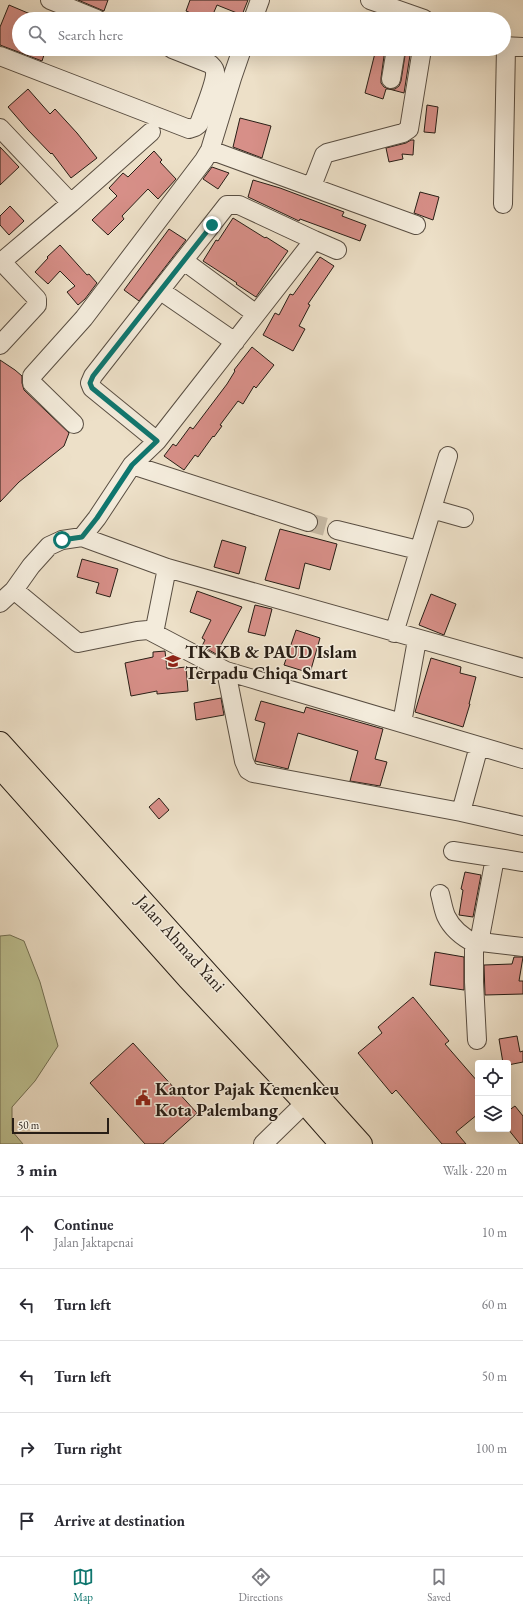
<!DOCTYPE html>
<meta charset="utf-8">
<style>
body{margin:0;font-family:"EB Garamond",serif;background:#f7f7f7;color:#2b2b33}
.controls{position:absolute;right:12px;bottom:12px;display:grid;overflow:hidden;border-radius:4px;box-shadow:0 4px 16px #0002}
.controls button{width:36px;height:36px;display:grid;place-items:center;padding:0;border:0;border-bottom:1px solid #e1e1e2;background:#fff;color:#2b2b33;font:20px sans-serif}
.scale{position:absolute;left:12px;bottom:10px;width:97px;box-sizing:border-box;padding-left:4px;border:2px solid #281e16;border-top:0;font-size:11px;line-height:14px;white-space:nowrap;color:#281e16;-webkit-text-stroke:3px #f3ebdb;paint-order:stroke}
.stop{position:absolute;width:12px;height:12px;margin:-9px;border:3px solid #0f766e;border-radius:50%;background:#fff}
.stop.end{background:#0f766e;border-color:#fff;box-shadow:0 1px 4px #0008}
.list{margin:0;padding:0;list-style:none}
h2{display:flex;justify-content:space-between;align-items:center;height:52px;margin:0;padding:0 16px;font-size:17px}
h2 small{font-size:13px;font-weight:400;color:#7c7c81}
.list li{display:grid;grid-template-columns:26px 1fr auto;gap:12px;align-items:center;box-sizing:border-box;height:72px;padding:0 16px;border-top:1px solid #e1e1e2}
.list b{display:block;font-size:15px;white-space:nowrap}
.list p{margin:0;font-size:13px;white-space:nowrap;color:#7c7c81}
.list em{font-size:13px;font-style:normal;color:#7c7c81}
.icon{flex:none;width:22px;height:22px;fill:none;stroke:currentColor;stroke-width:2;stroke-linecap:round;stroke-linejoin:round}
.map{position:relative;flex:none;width:523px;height:1144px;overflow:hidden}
.search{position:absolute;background:#fff;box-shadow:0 4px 16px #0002;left:12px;right:12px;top:12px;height:44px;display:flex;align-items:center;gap:10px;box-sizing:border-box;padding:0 14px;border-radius:22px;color:#7c7c81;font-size:15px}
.sheet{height:412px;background:#fff}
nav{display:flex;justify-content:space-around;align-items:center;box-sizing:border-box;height:56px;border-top:1px solid #e1e1e2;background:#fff;font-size:11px;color:#7c7c81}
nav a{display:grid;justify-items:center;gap:2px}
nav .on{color:#0f766e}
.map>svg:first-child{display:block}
.green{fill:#bdc192;stroke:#727054}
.building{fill:#d78f88;stroke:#281e16}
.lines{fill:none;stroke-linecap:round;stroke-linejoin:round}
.minor-tunnel{stroke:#c6b9a4;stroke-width:18;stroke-dasharray:18 9;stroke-linecap:butt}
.minor-casing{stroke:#594e42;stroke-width:20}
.highway-casing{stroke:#281e16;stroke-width:24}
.minor{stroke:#f3ebdb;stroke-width:18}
.highway{stroke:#ede0c8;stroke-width:22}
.route{stroke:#0f766e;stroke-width:5}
.labels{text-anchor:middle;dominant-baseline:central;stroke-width:3;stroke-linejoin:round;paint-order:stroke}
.poi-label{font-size:18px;font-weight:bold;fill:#281e16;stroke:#f3ebdb;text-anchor:start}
.street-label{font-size:18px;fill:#281e16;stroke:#f3ebdb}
</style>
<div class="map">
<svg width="523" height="1144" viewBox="0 0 523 1144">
<rect width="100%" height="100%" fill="#ede0c8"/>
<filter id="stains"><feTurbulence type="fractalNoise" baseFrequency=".005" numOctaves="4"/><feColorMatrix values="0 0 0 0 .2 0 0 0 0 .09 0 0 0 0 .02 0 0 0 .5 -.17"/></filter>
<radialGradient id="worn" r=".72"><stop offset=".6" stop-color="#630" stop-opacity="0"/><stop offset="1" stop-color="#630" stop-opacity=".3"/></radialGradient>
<path class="green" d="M 10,935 L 24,941 L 40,982 L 58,1046 L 35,1081 L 12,1107 L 12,1131 L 23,1144 L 0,1144 L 0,936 Z"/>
<path class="building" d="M 78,0 L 108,0 L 104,11 Z
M 190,0 L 248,0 L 242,15 L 217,5 L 211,19 L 205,19 L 186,11 Z
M 9,5 L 42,19 L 19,19 L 19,49 L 46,49 L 42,61 L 0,45 L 0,27 Z
M 376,49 L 385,49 L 381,78 L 381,83 L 384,87 L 389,89 L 386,89 L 383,99 L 365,93 Z
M 406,49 L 411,49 L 404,93 L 389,89 L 395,89 L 399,86 L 401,81 Z
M 28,89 L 50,114 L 55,109 L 77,133 L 97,158 L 71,178 L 52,153 L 51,154 L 28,130 L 8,107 Z
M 427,105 L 438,107 L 435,133 L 424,132 Z
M 240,118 L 271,126 L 262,158 L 233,147 Z
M 411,140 L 414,140 L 413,155 L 402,154 L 403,159 L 389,162 L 386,148 L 406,143 Z
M 0,147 L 19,167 L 0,185 Z
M 154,151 L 162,160 L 160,162 L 176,179 L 158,199 L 148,189 L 122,216 L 124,219 L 108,235 L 92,220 L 117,196 L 109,188 L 123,173 L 128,177 Z
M 212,167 L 229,173 L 218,189 L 203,179 Z
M 253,180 L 280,188 L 344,212 L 342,216 L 366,225 L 360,241 L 300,219 L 299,221 L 248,197 Z
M 420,192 L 439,197 L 433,220 L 414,213 Z
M 10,206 L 24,221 L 9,235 L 0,225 L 0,216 Z
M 233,218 L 265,238 L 266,237 L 288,251 L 256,297 L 236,284 L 237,283 L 203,261 L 216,240 L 218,241 Z
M 169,229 L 186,240 L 139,301 L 124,290 Z
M 60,245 L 87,275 L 89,274 L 97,283 L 85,299 L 78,305 L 67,292 L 75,286 L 60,271 L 48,284 L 35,272 L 48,258 L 47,257 Z
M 320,257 L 334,266 L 308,304 L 310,305 L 299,326 L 305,329 L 293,351 L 263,335 L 275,313 L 279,315 L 290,294 L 293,295 Z
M 252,347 L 274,365 L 256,388 L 254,386 L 243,404 L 238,401 L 220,425 L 222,426 L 214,437 L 213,436 L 198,457 L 195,455 L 184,470 L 164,456 L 173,444 L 176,446 L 190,427 L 193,429 L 227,384 L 235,371 L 234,370 Z
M 0,360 L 15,370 L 22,376 L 22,383 L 24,390 L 69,433 L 64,446 L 19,482 L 0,502 Z
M 280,529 L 337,544 L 330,570 L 305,563 L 299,589 L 265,580 Z
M 222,540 L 246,547 L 239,574 L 214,567 Z
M 82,559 L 118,569 L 110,597 L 96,593 L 99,583 L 77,577 Z
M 197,591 L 242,607 L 216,654 L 202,646 L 205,640 L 202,638 L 211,620 L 190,612 Z
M 431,594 L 456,604 L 444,635 L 419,625 Z
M 255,605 L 272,609 L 265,636 L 248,632 Z
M 296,630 L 320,638 L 310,673 L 284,665 Z
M 165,651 L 167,669 L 186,667 L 188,691 L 157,694 L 157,691 L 131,696 L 125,663 L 153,657 L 153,652 Z
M 431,658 L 461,667 L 460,673 L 476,677 L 469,704 L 470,704 L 463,727 L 415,712 Z
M 221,698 L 224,715 L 196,720 L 194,703 Z
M 261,701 L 304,713 L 306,707 L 383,729 L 375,759 L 387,762 L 380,786 L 350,781 L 358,751 L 298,733 L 288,769 L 255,761 L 265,723 L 255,720 Z
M 159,798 L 169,810 L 159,819 L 149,807 Z
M 465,872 L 481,875 L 473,917 L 459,915 L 463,890 L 461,889 Z
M 435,952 L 464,957 L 464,990 L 430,985 Z
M 514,957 L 523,957 L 519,981 L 523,981 L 523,994 L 485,995 L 484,965 L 512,964 Z
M 413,997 L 449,1041 L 445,1044 L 478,1082 L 478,1114 L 456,1132 L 466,1144 L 442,1144 L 396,1090 L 392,1094 L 358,1053 L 382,1033 L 378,1027 Z
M 517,1036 L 520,1052 L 523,1051 L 523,1062 L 508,1065 L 508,1063 L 503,1063 L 499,1039 Z
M 133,1043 L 197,1113 L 163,1144 L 145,1144 L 90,1083 Z
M 515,1106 L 523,1116 L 523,1144 L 520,1144 L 508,1129 L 508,1111 Z"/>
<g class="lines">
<path class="minor-tunnel" d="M 308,522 L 337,530"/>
<g class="minor-casing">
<path id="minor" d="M 50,0 L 97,19
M 370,0 L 424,19
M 253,19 L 260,0
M 504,46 L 523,47
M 0,56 L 189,129 L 195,127 L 199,124 C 203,112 216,82 215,72 C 215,68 212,66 210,64 L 172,49
M 391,79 L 396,49
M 0,128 L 71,203
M 210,150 L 416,225
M 312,186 L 324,155 L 327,153 L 403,133 L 409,129 L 422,49
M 503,204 L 506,47
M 184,261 L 256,314
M 0,263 L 71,203 L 151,132
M 161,291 L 235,342
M 0,345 L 37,305 L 37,299 L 2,262
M 74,424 L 32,383 L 32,376 L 84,318 L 204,160 L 210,150 L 232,78 L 242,49
M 157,441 L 92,388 L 90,383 L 93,376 L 227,205 L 239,205 L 314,240
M 132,465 L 308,522
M 432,509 L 464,518
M 337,530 L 418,550
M 82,537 L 97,518 L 132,465 L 157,441 L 314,240 L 337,250
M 14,590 L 78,643 L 137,631 L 148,630 L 226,671 L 523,759
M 0,603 L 14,590 L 31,566 L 49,546 L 62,540 L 82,537 L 167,568 L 523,668
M 154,633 L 167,568
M 394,633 L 448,456
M 226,671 L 244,761 L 248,770 L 253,773 L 461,812 L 479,746
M 402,723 L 417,640
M 461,812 L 523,826
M 453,851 L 523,862
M 495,858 L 481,932 L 481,942 L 523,947
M 440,894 C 442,901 443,909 446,916 C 452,929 464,938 476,944
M 477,1040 L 474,982 L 474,950 L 476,944 L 481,942
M 263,1144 L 305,1103"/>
</g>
<g class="highway-casing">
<path id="highway" d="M 0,743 L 361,1144
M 0,767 L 188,978 L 305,1103 L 341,1144"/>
</g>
<use href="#minor" class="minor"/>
<use href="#highway" class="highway"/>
</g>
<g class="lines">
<path class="route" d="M 62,540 L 82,537 L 97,518 L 132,465 L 157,441 L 92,388 L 90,383 L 93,376 L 212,225"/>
</g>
<defs>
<g id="school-bare" transform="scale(1.2)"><path d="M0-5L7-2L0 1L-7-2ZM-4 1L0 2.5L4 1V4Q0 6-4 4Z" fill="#8f2418" stroke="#f3ebdb" stroke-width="2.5" paint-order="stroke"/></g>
<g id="civic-bare" transform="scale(1.2)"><path d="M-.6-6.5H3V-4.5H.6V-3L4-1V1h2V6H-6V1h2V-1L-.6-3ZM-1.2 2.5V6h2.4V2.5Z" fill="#8f2418" stroke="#f3ebdb" stroke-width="2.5" paint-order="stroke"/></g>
</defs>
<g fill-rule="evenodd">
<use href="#school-bare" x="173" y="661"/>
<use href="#civic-bare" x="143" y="1098"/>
</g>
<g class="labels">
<g class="poi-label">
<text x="185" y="651">TK KB &amp; PAUD Islam<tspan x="185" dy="21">Terpadu Chiqa Smart</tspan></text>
<text x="155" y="1088">Kantor Pajak Kemenkeu<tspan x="155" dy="21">Kota Palembang</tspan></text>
</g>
<g class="street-label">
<text transform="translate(181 943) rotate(48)">Jalan Ahmad Yani</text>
</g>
</g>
<rect width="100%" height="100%" filter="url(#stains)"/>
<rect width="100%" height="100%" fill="url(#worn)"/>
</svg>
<div class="controls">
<button><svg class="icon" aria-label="locate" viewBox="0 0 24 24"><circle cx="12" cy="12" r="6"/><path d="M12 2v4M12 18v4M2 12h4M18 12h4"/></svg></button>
<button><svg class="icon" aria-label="layers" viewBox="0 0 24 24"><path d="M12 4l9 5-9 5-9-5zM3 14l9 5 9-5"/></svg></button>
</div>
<div class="scale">50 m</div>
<div class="stop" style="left:62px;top:540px"></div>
<div class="stop end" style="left:212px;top:225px"></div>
<div class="search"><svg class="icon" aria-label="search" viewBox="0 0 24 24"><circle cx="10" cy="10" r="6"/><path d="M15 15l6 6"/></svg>Search here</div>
</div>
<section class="sheet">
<h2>3 min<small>Walk · 220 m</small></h2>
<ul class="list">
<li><svg class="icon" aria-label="ahead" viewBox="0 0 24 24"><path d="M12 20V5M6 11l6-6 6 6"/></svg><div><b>Continue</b><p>Jalan Jaktapenai</p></div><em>10 m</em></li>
<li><svg class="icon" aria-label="left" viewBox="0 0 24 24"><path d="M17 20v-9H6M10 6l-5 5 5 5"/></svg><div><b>Turn left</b></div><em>60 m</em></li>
<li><svg class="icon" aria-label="left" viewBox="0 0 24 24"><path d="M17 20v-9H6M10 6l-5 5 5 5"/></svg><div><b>Turn left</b></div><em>50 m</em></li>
<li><svg class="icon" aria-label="right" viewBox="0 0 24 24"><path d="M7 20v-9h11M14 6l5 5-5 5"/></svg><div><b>Turn right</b></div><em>100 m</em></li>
<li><svg class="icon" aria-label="arrive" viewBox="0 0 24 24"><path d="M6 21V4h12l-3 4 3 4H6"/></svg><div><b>Arrive at destination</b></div></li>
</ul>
</section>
<nav>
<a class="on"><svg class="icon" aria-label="map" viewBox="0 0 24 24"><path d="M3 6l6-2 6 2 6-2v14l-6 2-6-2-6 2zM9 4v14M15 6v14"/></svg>Map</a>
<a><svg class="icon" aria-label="directions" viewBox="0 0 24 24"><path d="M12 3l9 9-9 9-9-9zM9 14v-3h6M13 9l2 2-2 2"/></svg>Directions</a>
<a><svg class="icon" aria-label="saved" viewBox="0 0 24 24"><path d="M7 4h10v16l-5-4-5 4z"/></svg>Saved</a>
</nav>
